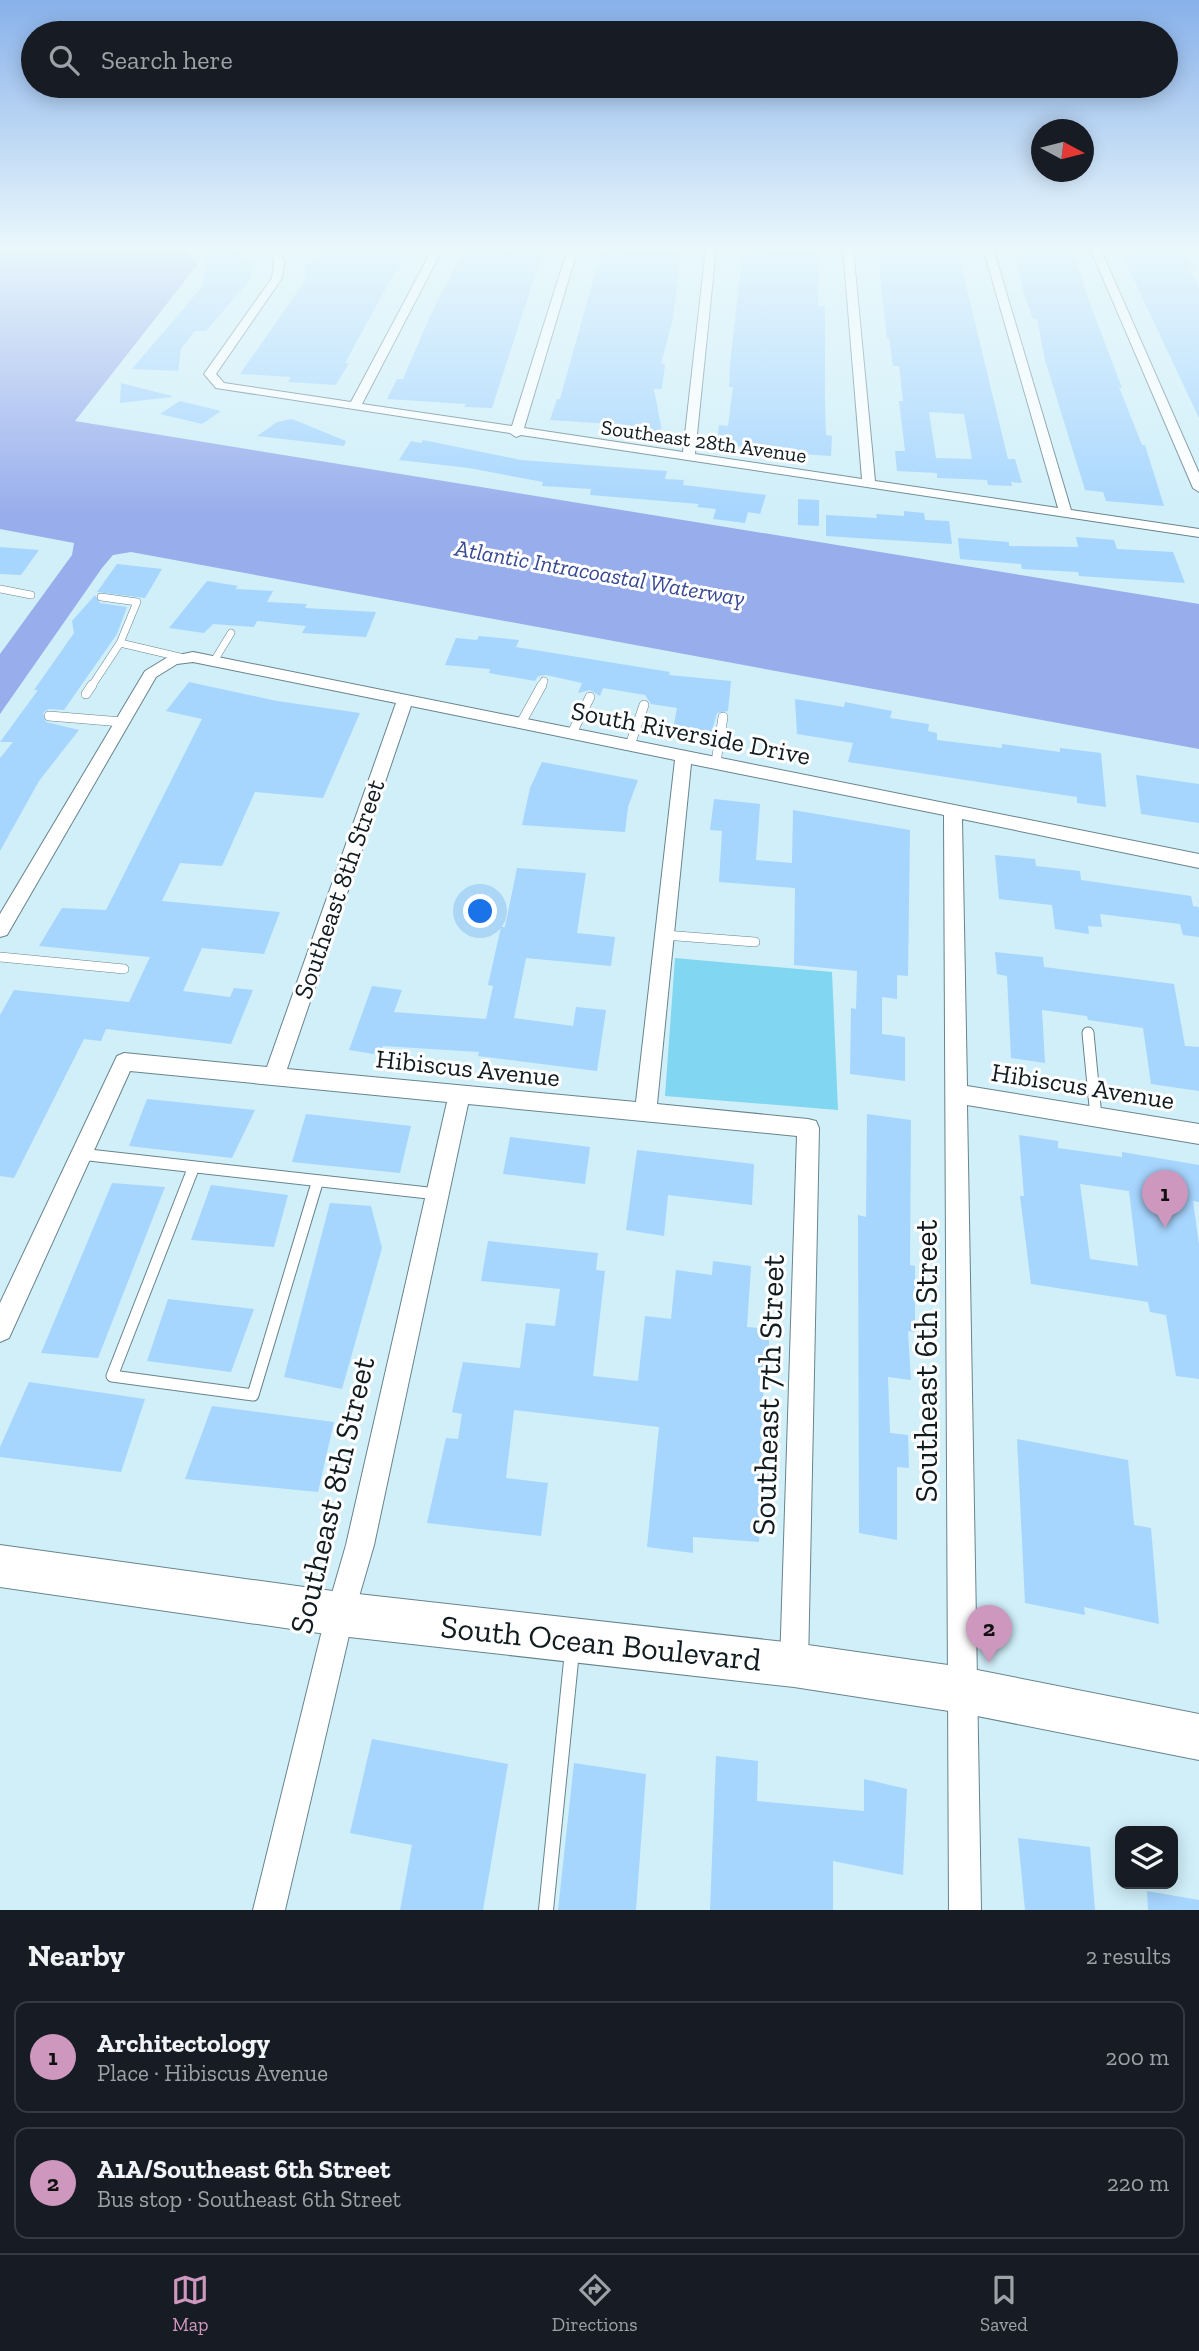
<!DOCTYPE html>
<meta charset="utf-8">
<style>
body{margin:0;font-family:"Zilla Slab",serif;background:#20242c;color:#f1f3f6}
.controls{position:absolute;right:21px;bottom:21px;display:grid;overflow:hidden;border-radius:14px;box-shadow:0 4px 18px #0003}
.controls button{width:63px;height:63px;display:grid;place-items:center;padding:0;border:0;border-bottom:2px solid #363941;background:#171b24;color:#f1f3f6;font:35px sans-serif}
.compass{position:absolute;left:1031px;top:119px;width:63px;height:63px;border-radius:50%;background:#171b24;box-shadow:0 4px 18px #0003;rotate:97deg}
.you{position:absolute;left:481px;top:912px;width:24px;height:24px;margin:-18px;border:5px solid #fff;border-radius:50%;background:#1a73e8;box-shadow:0 0 0 10px #1a73e833}
.badge{display:grid;place-items:center;width:46px;height:46px;border-radius:50%;background:#ce97be;color:#111;font-size:23px;font-weight:700}
.pin{position:absolute;translate:-50% -58px;filter:drop-shadow(0 2px 4px #0008)}
.pin::after{content:'';position:absolute;top:37px;width:24px;height:21px;background:inherit;clip-path:polygon(0 0,100% 0,50% 100%)}
.list{margin:0;padding:0;list-style:none}
h2{display:flex;justify-content:space-between;align-items:center;height:91px;margin:0;padding:0 28px;font-size:30px}
h2 small{font-size:23px;font-weight:400;color:#9ea1a6}
.list li{display:grid;grid-template-columns:46px 1fr auto;gap:21px;align-items:center;box-sizing:border-box;height:112px;margin:0 14px 14px;padding:0 14px;border:2px solid #363941;border-radius:14px}
.list b{display:block;font-size:26px;white-space:nowrap}
.list p{margin:0;font-size:23px;white-space:nowrap;color:#9ea1a6}
.list em{font-size:23px;font-style:normal;color:#9ea1a6}
.icon{flex:none;width:38px;height:38px;fill:none;stroke:currentColor;stroke-width:2;stroke-linecap:round;stroke-linejoin:round}
.map{position:relative;flex:none;width:1199px;height:1910px;overflow:hidden}
.search{position:absolute;background:#171b24;box-shadow:0 4px 18px #0003;left:21px;right:21px;top:21px;height:77px;display:flex;align-items:center;gap:18px;box-sizing:border-box;padding:0 24px;border-radius:38px;color:#9ea1a6;font-size:26px}
.sheet{height:343px;background:#171b24}
nav{display:flex;justify-content:space-around;align-items:center;box-sizing:border-box;height:98px;border-top:2px solid #363941;background:#171b24;font-size:19px;color:#9ea1a6}
nav a{display:grid;justify-items:center;gap:4px}
nav .on{color:#ce97be}
.map>svg:first-child{display:block}
.green{fill:#81d6f1}
.water{fill:#98adec}
.building{fill:#a6d5fe;fill-rule:evenodd}
.lines{fill:none;stroke-linecap:round;stroke-linejoin:round}
.service-far3-casing{stroke:#68848d;stroke-width:8}
.service-far2-casing{stroke:#68848d;stroke-width:10}
.service-far1-casing{stroke:#68848d;stroke-width:13}
.service-casing{stroke:#68848d;stroke-width:16}
.minor-casing{stroke:#68848d;stroke-width:2}
.primary-casing{stroke:#68848d;stroke-width:2}
.service-far3{stroke:#fff;stroke-width:7}
.service-far2{stroke:#fff;stroke-width:9}
.service-far1{stroke:#fff;stroke-width:11}
.service{stroke:#fff;stroke-width:14}
.minor{fill:#fff;fill-rule:evenodd}
.primary{fill:#fff;fill-rule:evenodd}
.labels{text-anchor:middle;dominant-baseline:central;stroke-width:6;stroke-linejoin:round;paint-order:stroke}
.far-street-label{font-size:21px;fill:#111c20;stroke:#fff}
.far-water-label{font-size:23px;font-style:italic;fill:#374994;stroke:#fff}
.street-label{font-size:26px;fill:#111c20;stroke:#fff}
.near-street-label{font-size:32px;fill:#111c20;stroke:#fff}
</style>
<div class="map">
<svg width="1199" height="1910" viewBox="0 0 1199 1910">
<rect width="100%" height="100%" fill="#d0eff9"/>
<path class="green" d="M 675,958 L 832,972 L 838,1110 L 665,1096 Z"/>
<path class="water" d="M 0,248 L 180,248 L 198,264 L 75,421 L 1199,604 L 1199,749 L 131,552 L 113,555 L 102,568 L 0,714 L 0,654 L 72,555 L 74,543 L 0,529 Z"/>
<path class="building" d="M 194,248 L 235,248 L 253,264 L 250,280 L 206,331 L 195,331 L 181,349 L 178,371 L 132,369 L 201,288 L 207,261 Z
M 320,248 L 408,248 L 345,363 L 349,363 L 336,385 L 288,382 L 291,377 L 240,374 L 307,278 L 302,277 L 308,268 L 305,268 Z
M 465,248 L 544,248 L 492,408 L 464,407 L 466,404 L 387,399 L 397,379 L 403,379 L 430,316 Z
M 602,248 L 681,251 L 673,318 L 661,364 L 665,364 L 662,389 L 654,389 L 662,432 L 637,433 L 636,430 L 609,429 L 610,424 L 550,420 L 557,399 L 560,399 Z
M 743,248 L 819,250 L 818,306 L 825,306 L 825,404 L 826,435 L 832,436 L 831,456 L 802,454 L 802,451 L 717,445 L 719,425 L 728,426 L 733,387 L 729,387 L 730,364 Z
M 877,248 L 957,248 L 1008,459 L 1015,459 L 1022,483 L 1011,482 L 1012,486 L 988,485 L 987,480 L 937,478 L 937,473 L 897,471 L 895,451 L 905,451 L 899,401 L 903,401 L 899,366 L 893,366 L 889,338 L 887,338 ZM 929,412 L 964,414 L 972,459 L 936,458 Z
M 1015,248 L 1069,248 L 1076,258 L 1087,296 L 1122,388 L 1119,387 L 1142,445 L 1145,445 L 1164,506 L 1106,501 L 1103,492 L 1085,490 L 1045,360 L 1037,319 L 1033,319 L 1023,291 Z
M 1119,248 L 1183,248 L 1195,269 L 1189,269 L 1199,288 L 1199,418 Z
M 121,383 L 172,396 L 172,397 L 120,403 Z
M 180,401 L 221,411 L 202,424 L 160,414 Z
M 292,419 L 346,441 L 344,446 L 257,436 L 277,422 Z
M 423,440 L 521,460 L 667,471 L 665,479 L 684,480 L 683,485 L 766,495 L 760,514 L 748,512 L 745,523 L 713,519 L 716,509 L 697,507 L 699,504 L 590,495 L 591,489 L 542,486 L 543,482 L 469,468 L 399,460 L 411,441 L 421,443 Z
M 798,499 L 819,500 L 819,526 L 798,525 Z
M 904,511 L 924,513 L 925,520 L 949,521 L 952,544 L 826,536 L 826,515 L 877,518 L 876,514 L 904,516 Z
M 1076,537 L 1114,540 L 1117,549 L 1173,552 L 1185,583 L 1079,576 L 1078,572 L 1022,569 L 1021,564 L 960,559 L 958,538 L 1009,542 L 1009,546 L 1078,547 Z
M 0,547 L 39,550 L 21,575 L 0,574 Z
M 117,564 L 162,569 L 145,598 L 97,592 Z
M 207,581 L 238,586 L 235,589 L 273,591 L 267,602 L 307,604 L 305,608 L 376,612 L 366,637 L 302,633 L 306,626 L 257,621 L 254,627 L 213,624 L 204,633 L 169,628 Z
M 95,595 L 100,603 L 127,607 L 117,634 L 64,710 L 49,709 L 43,713 L 46,722 L 79,730 L 39,781 L 0,851 L 0,758 L 13,742 L 0,742 L 38,690 L 34,690 L 74,633 L 72,621 Z
M 479,636 L 519,640 L 516,647 L 670,672 L 669,675 L 731,681 L 728,711 L 717,713 L 711,734 L 673,730 L 677,708 L 651,704 L 645,695 L 603,688 L 600,696 L 590,690 L 578,693 L 582,683 L 546,675 L 538,676 L 535,681 L 489,673 L 490,669 L 445,665 L 456,638 L 477,640 Z
M 189,682 L 277,701 L 360,713 L 323,798 L 255,792 L 222,866 L 180,863 L 162,901 L 280,912 L 264,954 L 202,948 L 183,991 L 230,997 L 234,988 L 253,990 L 231,1044 L 106,1029 L 101,1041 L 84,1039 L 14,1178 L 0,1176 L 0,1015 L 14,990 L 129,1002 L 150,957 L 39,946 L 62,908 L 106,910 L 202,719 L 166,711 Z
M 795,699 L 844,707 L 845,702 L 892,711 L 890,718 L 929,724 L 928,731 L 937,733 L 937,740 L 1002,748 L 1002,744 L 1060,752 L 1060,748 L 1101,753 L 1106,807 L 1077,803 L 1077,797 L 848,762 L 853,743 L 797,734 Z
M 542,762 L 638,780 L 628,807 L 625,832 L 522,825 L 530,788 Z
M 1136,775 L 1199,784 L 1199,823 L 1141,814 Z
M 714,799 L 760,804 L 756,860 L 792,863 L 793,810 L 910,830 L 908,976 L 897,975 L 897,999 L 882,997 L 882,1034 L 905,1037 L 905,1081 L 850,1074 L 851,1008 L 856,1009 L 857,971 L 794,965 L 795,888 L 719,882 L 722,831 L 710,830 Z
M 995,855 L 1035,859 L 1036,866 L 1080,871 L 1081,880 L 1191,896 L 1193,906 L 1199,907 L 1199,937 L 1183,935 L 1180,924 L 1100,914 L 1102,927 L 1088,926 L 1089,934 L 1055,929 L 1052,905 L 999,899 Z
M 517,868 L 586,873 L 577,933 L 615,937 L 611,966 L 526,958 L 514,1018 L 573,1026 L 576,1007 L 606,1010 L 597,1071 L 478,1056 L 479,1052 L 383,1046 L 380,1055 L 349,1050 L 372,986 L 402,990 L 394,1012 L 486,1019 L 493,986 L 488,985 L 501,927 L 505,927 Z
M 995,952 L 1043,957 L 1044,967 L 1174,984 L 1185,1046 L 1199,1047 L 1199,1091 L 1151,1084 L 1143,1028 L 1088,1020 L 1087,1016 L 1042,1010 L 1045,1063 L 1011,1058 L 1007,976 L 997,974 Z
M 147,1099 L 255,1110 L 232,1158 L 129,1146 Z
M 306,1114 L 411,1126 L 400,1173 L 292,1162 Z
M 867,1114 L 911,1120 L 910,1265 L 915,1266 L 915,1332 L 908,1331 L 911,1380 L 888,1377 L 890,1433 L 908,1435 L 909,1468 L 897,1467 L 897,1540 L 859,1533 L 858,1215 L 866,1217 Z
M 1019,1135 L 1058,1141 L 1058,1148 L 1122,1157 L 1122,1152 L 1199,1165 L 1199,1202 L 1193,1201 L 1199,1245 L 1199,1379 L 1176,1376 L 1166,1315 L 1150,1312 L 1148,1302 L 1031,1284 L 1020,1196 L 1024,1196 ZM 1080,1184 L 1129,1191 L 1138,1266 L 1090,1259 Z
M 510,1137 L 590,1147 L 585,1184 L 503,1174 Z
M 637,1150 L 754,1164 L 752,1205 L 668,1195 L 664,1236 L 626,1230 Z
M 112,1183 L 165,1187 L 98,1358 L 41,1353 Z
M 211,1185 L 288,1195 L 274,1247 L 191,1240 Z
M 330,1203 L 371,1206 L 382,1248 L 342,1389 L 284,1377 Z
M 488,1241 L 598,1253 L 596,1270 L 605,1271 L 593,1376 L 638,1381 L 645,1316 L 671,1319 L 676,1270 L 712,1275 L 713,1261 L 751,1266 L 747,1327 L 769,1329 L 769,1372 L 764,1372 L 759,1542 L 693,1537 L 693,1553 L 647,1547 L 659,1427 L 514,1410 L 506,1478 L 548,1483 L 541,1536 L 427,1523 L 446,1438 L 458,1439 L 462,1414 L 452,1412 L 463,1362 L 520,1368 L 526,1323 L 555,1326 L 560,1289 L 481,1281 Z
M 168,1299 L 254,1309 L 231,1372 L 147,1361 Z
M 29,1382 L 145,1399 L 121,1472 L 0,1457 L 0,1447 Z
M 212,1406 L 334,1422 L 318,1492 L 185,1479 Z
M 1017,1439 L 1128,1460 L 1134,1525 L 1151,1528 L 1159,1624 L 1084,1607 L 1085,1615 L 1025,1603 Z
M 372,1739 L 508,1764 L 483,1910 L 400,1910 L 412,1845 L 350,1833 Z
M 716,1756 L 758,1761 L 757,1801 L 864,1811 L 864,1779 L 907,1789 L 903,1875 L 833,1861 L 833,1910 L 710,1910 Z
M 574,1763 L 646,1774 L 636,1910 L 558,1910 Z
M 1018,1838 L 1090,1847 L 1095,1910 L 1025,1910 Z
M 1147,1891 L 1199,1900 L 1199,1910 L 1148,1910 Z"/>
<g class="lines">
<g class="service-far3-casing">
<path id="service-far3" d="M 0,589 L 31,595
M 101,597 L 137,602 L 120,643
M 214,661 L 231,633
M 91,687 L 120,643 L 184,658
M 541,687 L 544,681"/>
</g>
<g class="service-far2-casing">
<path id="service-far2" d="M 86,694 L 92,685
M 49,716 L 122,722
M 521,723 L 542,685
M 572,733 L 590,697
M 630,745 L 644,705
M 716,762 L 723,717
M 664,935 L 755,942
M 0,957 L 124,969"/>
</g>
<g class="service-far1-casing">
<path id="service-far1" d="M 1088,1033 L 1096,1117
M 80,1154 L 437,1194
M 193,1169 L 112,1376 L 253,1395 L 317,1183"/>
</g>
<g class="service-casing">
<path id="service" d="M 546,1910 L 572,1651"/>
</g>
<g class="minor-casing">
<path id="minor" d="M 269,248 L 279,248 L 284,262 L 282,278 L 216,374 L 224,383 L 351,402 L 433,248 L 443,248 L 362,404 L 512,426 L 568,248 L 578,248 L 524,428 L 683,452 L 706,248 L 716,248 L 695,454 L 862,479 L 843,248 L 853,248 L 875,481 L 1058,508 L 983,248 L 993,248 L 1071,510 L 1199,529 L 1199,537 L 521,435 L 516,437 L 510,433 L 216,388 L 204,374 L 272,278 L 274,262 Z
M 1090,248 L 1100,248 L 1199,473 L 1199,492 L 1193,488 Z
M 193,652 L 1199,854 L 1199,868 L 962,819 L 967,1086 L 1199,1124 L 1199,1144 L 967,1105 L 981,1910 L 949,1910 L 944,815 L 691,764 L 657,1104 L 808,1119 L 816,1121 L 819,1128 L 808,1665 L 804,1675 L 794,1679 L 784,1675 L 780,1665 L 797,1136 L 468,1104 L 374,1545 L 354,1614 L 285,1910 L 253,1910 L 326,1614 L 346,1545 L 447,1102 L 130,1071 L 9,1338 L 0,1342 L 0,1303 L 117,1056 L 124,1053 L 267,1067 L 396,703 L 193,662 L 177,664 L 156,677 L 7,935 L 0,937 L 0,914 L 145,671 L 168,657 ZM 411,706 L 675,760 L 636,1102 L 287,1069 Z"/>
</g>
<g class="primary-casing">
<path id="primary" d="M 0,1545 L 340,1592 L 794,1643 L 962,1667 L 1199,1714 L 1199,1760 L 962,1713 L 794,1687 L 340,1636 L 0,1587 Z"/>
</g>
<use href="#service-far3" class="service-far3"/>
<use href="#service-far2" class="service-far2"/>
<use href="#service-far1" class="service-far1"/>
<use href="#service" class="service"/>
<use href="#minor" class="minor"/>
<use href="#primary" class="primary"/>
</g>
<linearGradient id="sky" x2="0" y2="1"><stop stop-color="#88b1ea"/><stop offset="0.48" stop-color="#eaf8fc"/><stop offset="1" stop-color="#eaf8fc" stop-opacity="0"/></linearGradient>
<rect width="1199" height="516" fill="url(#sky)"/>
<g class="labels">
<g class="far-street-label">
<text transform="translate(704 441) rotate(8)">Southeast 28th Avenue</text>
</g>
<g class="far-water-label">
<text transform="translate(600 573) rotate(10)">Atlantic Intracoastal Waterway</text>
</g>
<g class="street-label">
<text transform="translate(691 733) rotate(11)">South Riverside Drive</text>
<text transform="translate(339 889) rotate(-71)">Southeast 8th Street</text>
<text transform="translate(468 1068) rotate(6)">Hibiscus Avenue</text>
<text transform="translate(1083 1086) rotate(9)">Hibiscus Avenue</text>
</g>
<g class="near-street-label">
<text transform="translate(926 1361) rotate(-90)">Southeast 6th Street</text>
<text transform="translate(768 1395) rotate(-88)">Southeast 7th Street</text>
<text transform="translate(332 1495) rotate(-77)">Southeast 8th Street</text>
<text transform="translate(601 1643) rotate(6)">South Ocean Boulevard</text>
</g>
</g>
</svg>
<div class="controls">
<button><svg class="icon" aria-label="layers" viewBox="0 0 24 24"><path d="M12 4l9 5-9 5-9-5zM3 14l9 5 9-5"/></svg></button>
</div>
<svg class="compass" viewBox="-18 -18 36 36"><path d="M0-13l5 13h-10z" fill="#e53935"/><path d="M0 13l5-13h-10z" fill="#9ea1a6"/></svg>
<div class="you"></div>
<div class="pin badge" style="left:1165px;top:1228px">1</div>
<div class="pin badge" style="left:989px;top:1663px">2</div>
<div class="search"><svg class="icon" aria-label="search" viewBox="0 0 24 24"><circle cx="10" cy="10" r="6"/><path d="M15 15l6 6"/></svg>Search here</div>
</div>
<section class="sheet">
<h2>Nearby<small>2 results</small></h2>
<ul class="list">
<li><span class="badge">1</span><div><b>Architectology</b><p>Place · Hibiscus Avenue</p></div><em>200 m</em></li>
<li><span class="badge">2</span><div><b>A1A/Southeast 6th Street</b><p>Bus stop · Southeast 6th Street</p></div><em>220 m</em></li>
</ul>
</section>
<nav>
<a class="on"><svg class="icon" aria-label="map" viewBox="0 0 24 24"><path d="M3 6l6-2 6 2 6-2v14l-6 2-6-2-6 2zM9 4v14M15 6v14"/></svg>Map</a>
<a><svg class="icon" aria-label="directions" viewBox="0 0 24 24"><path d="M12 3l9 9-9 9-9-9zM9 14v-3h6M13 9l2 2-2 2"/></svg>Directions</a>
<a><svg class="icon" aria-label="saved" viewBox="0 0 24 24"><path d="M7 4h10v16l-5-4-5 4z"/></svg>Saved</a>
</nav>
